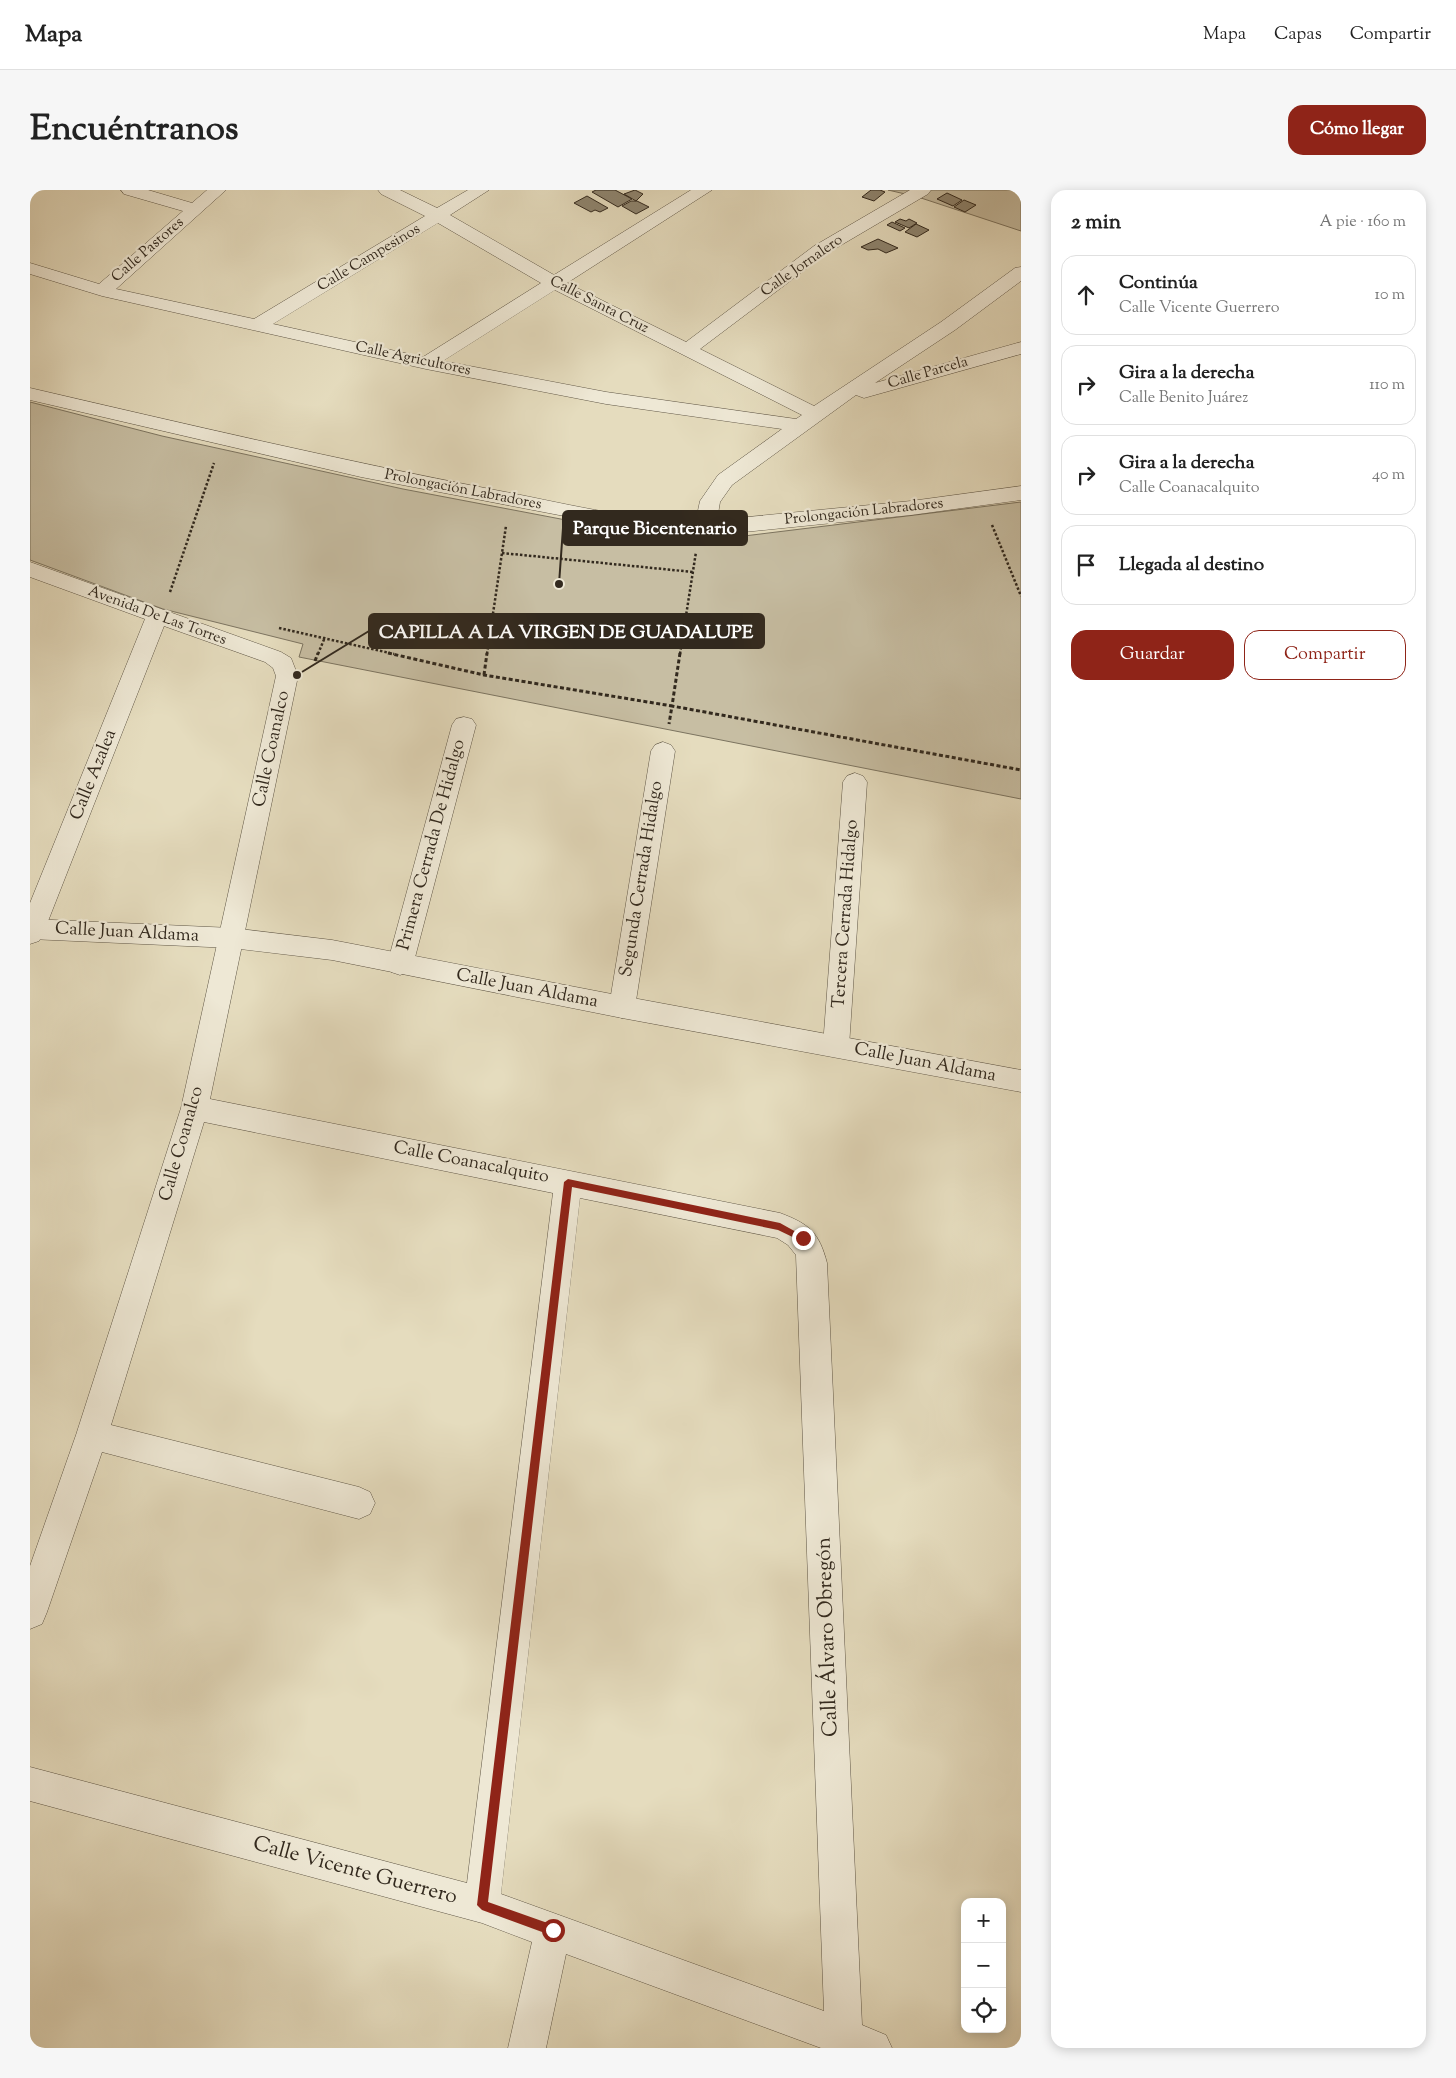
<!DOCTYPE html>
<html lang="es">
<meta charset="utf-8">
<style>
body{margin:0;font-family:"Sorts Mill Goudy",serif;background:#f6f6f6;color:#222}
.controls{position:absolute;right:15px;bottom:15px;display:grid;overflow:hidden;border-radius:10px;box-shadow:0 2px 12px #0003}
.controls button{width:45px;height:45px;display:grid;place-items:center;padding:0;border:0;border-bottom:1px solid #e0e0e0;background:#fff;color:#222;font:25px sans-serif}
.stop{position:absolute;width:15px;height:15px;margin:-11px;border:4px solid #8f2418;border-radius:50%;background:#fff}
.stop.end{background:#8f2418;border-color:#fff;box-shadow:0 1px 5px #0008}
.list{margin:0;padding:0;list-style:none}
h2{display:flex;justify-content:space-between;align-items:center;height:65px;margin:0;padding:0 20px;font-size:21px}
h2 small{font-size:16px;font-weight:400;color:#767676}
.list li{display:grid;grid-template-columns:32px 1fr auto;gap:15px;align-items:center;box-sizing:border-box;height:80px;margin:0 10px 10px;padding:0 10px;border:1px solid #e0e0e0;border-radius:15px}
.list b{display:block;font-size:19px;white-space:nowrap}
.list p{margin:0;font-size:16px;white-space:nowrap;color:#767676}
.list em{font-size:16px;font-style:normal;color:#767676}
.actions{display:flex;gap:10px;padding:15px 20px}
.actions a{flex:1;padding:11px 0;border:1px solid #8f2418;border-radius:15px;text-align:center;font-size:18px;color:#8f2418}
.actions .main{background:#8f2418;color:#fff}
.icon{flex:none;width:28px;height:28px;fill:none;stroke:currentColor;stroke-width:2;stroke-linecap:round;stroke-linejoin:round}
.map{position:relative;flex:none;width:991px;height:1858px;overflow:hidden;border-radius:15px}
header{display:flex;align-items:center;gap:30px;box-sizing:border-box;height:70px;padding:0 25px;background:#fff;border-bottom:1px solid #e0e0e0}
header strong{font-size:24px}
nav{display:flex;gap:28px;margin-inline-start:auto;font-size:18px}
.intro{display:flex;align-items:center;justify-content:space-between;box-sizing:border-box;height:120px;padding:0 30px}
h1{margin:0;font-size:35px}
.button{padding:12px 22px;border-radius:15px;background:#8f2418;color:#fff;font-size:18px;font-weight:700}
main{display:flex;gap:30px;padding:0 30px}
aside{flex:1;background:#fff;border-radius:15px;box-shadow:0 2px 12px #0003}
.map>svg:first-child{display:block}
.green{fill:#c7bea3;stroke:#7c7460}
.building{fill:#8f8671;stroke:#32291e}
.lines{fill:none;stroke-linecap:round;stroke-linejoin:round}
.minor-casing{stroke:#5f5646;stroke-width:1}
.tertiary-casing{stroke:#5f5646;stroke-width:1}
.path-far1{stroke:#32291e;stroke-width:2.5;stroke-dasharray:2.5 2;stroke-linecap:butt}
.path{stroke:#32291e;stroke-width:3;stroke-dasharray:4 2.5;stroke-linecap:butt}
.minor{fill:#eee8d5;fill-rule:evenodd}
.tertiary{fill:#eee8d5;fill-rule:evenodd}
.route{fill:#8f2418}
.labels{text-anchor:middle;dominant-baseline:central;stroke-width:4.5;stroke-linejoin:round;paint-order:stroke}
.far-street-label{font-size:15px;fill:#32291e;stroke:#eee8d5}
.street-label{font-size:18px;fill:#32291e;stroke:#eee8d5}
.near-street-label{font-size:21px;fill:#32291e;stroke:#eee8d5}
.leader{fill:none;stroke:#32291e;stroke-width:2}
.callout-dot{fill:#32291e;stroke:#eee8d5;stroke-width:2}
.callout{fill:#32291e;stroke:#32291e;stroke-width:2}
.callout-label{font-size:19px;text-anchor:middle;font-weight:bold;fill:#fff}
</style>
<header>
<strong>Mapa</strong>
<nav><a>Mapa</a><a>Capas</a><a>Compartir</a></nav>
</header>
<div class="intro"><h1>Encuéntranos</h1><a class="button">Cómo llegar</a></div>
<main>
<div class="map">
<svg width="991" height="1858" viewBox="0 0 991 1858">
<rect width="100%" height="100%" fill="#e5dcbe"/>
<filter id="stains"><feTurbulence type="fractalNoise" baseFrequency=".004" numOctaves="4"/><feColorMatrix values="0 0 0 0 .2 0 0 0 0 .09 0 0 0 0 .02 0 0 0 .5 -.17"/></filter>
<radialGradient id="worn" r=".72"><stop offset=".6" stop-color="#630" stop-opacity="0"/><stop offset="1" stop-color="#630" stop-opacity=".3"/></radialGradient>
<path class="green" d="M 858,0 L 991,0 L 991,41 L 888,7 Z
M 0,212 L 132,246 L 373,299 L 599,342 L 642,347 L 706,347 L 991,312 L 991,609 L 269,467 L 273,454 L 133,419 L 0,370 Z"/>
<path class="building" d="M 566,0 L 585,0 L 602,9 L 588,17 L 562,2 Z
M 605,0 L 613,4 L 606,11 L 594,4 Z
M 841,0 L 850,0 L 855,2 L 844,11 L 832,7 Z
M 917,3 L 932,10 L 923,16 L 907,9 Z
M 557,6 L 578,18 L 570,22 L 565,20 L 561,22 L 544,13 Z
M 934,10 L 946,15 L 935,22 L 924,17 Z
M 601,11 L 607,11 L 619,17 L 606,24 L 592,16 Z
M 870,29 L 876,31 L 879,29 L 887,33 L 879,38 L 865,32 Z
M 862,32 L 875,38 L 870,41 L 857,35 Z
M 886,34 L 899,40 L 887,47 L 875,42 Z
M 848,49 L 868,58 L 856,63 L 848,59 L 838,60 L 831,57 Z"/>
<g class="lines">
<g class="minor-casing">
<path id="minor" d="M 91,0 L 118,0 L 162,13 L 177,0 L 196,0 L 86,99 L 224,129 L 395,26 L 351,4 L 348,0 L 370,0 L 407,18 L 438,0 L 459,0 L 420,25 L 524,85 L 661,0 L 682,0 L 537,93 L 656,152 L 784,56 L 880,0 L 901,0 L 898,4 L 796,64 L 670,159 L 784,216 L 911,132 L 985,78 L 991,77 L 991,91 L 925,140 L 845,193 L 991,152 L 991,164 L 841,206 L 834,208 L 826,205 L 702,295 L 690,312 L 687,330 L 881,311 L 991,296 L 991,310 L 881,325 L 704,343 L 649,344 L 602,339 L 331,287 L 0,210 L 0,198 C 155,234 309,270 465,300 C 530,312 599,331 666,330 L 670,311 L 688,285 L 752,239 L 576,214 L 396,179 L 72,106 L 0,84 L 0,73 L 69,94 L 153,21 L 94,4 ZM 408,33 L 511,93 L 393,167 L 243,134 ZM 525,100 L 772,225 L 766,229 L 576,202 L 413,171 Z
M 0,372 L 251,462 L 261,468 L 268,486 L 180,909 L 750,1023 C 779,1034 789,1042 797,1073 L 832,1835 L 856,1845 L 862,1858 L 791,1858 L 536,1764 L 516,1858 L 478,1858 L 502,1752 L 452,1733 L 0,1611 L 0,1577 L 437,1693 L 523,1003 L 174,932 L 81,1235 L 329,1297 L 340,1302 L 345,1313 L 340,1324 L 329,1329 L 72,1262 L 17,1422 L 12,1434 L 0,1439 L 0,1376 L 46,1245 L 151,918 L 246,486 L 243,478 L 235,472 L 134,436 L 13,744 L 9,751 L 0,754 L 0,713 L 115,429 L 0,387 ZM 550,1008 L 747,1048 L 758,1055 L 766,1065 L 794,1821 L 471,1704 Z
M 434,527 L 442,529 L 446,535 L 383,775 L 379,782 L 370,785 L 361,782 L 357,775 L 422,535 L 426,529 Z
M 633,552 L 641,555 L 645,561 L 605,817 L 601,825 L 592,828 L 583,825 L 579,817 L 621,561 L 625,555 Z
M 825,583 L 833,586 L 837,592 L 819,856 L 815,864 L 806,867 L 797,864 L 793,856 L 813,592 L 817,586 Z"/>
</g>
<g class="tertiary-casing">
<path id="tertiary" d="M 0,729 L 202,738 L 302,750 L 592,806 L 991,880 L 991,902 L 592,828 L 302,770 L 202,758 L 0,749 Z"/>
</g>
<path class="path-far1" d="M 962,335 L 991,406
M 472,363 L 663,382
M 140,402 L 184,273
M 249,438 L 364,464
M 288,464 L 295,447
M 457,464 L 476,336
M 650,464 L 666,362"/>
<path class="path" d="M 358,463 L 454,485 L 642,516 L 639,534
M 650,463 L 642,516 L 991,580
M 285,471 L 288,463
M 454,485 L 457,463"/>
<use href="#minor" class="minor"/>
<use href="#tertiary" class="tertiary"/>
</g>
<path class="route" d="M 538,989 L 750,1033 L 777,1048 L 773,1052 L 748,1040 L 542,997 L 458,1712 L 526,1736 L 526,1744 L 523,1746 L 452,1720 L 447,1715 L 534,992 Z"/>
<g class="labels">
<g class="far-street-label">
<text transform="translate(118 60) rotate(-41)">Calle Pastores</text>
<text transform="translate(339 68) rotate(-31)">Calle Campesinos</text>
<text transform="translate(772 76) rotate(-35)">Calle Jornalero</text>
<text transform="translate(569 115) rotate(27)">Calle Santa Cruz</text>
<text transform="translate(383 169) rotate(12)">Calle Agricultores</text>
<text transform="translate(898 183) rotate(-16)">Calle Parcela</text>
<text transform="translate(433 300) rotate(11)">Prolongación Labradores</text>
<text transform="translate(834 322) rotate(-6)">Prolongación Labradores</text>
<text transform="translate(127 426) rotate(20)">Avenida De Las Torres</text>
</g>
<g class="street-label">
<text transform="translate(242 559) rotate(-78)">Calle Coanalco</text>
<text transform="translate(64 585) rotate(-68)">Calle Azalea</text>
<text transform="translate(402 655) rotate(-75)">Primera Cerrada De Hidalgo</text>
<text transform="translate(612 689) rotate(-81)">Segunda Cerrada Hidalgo</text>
<text transform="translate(816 724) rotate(-86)">Tercera Cerrada Hidalgo</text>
<text transform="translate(97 743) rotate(3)">Calle Juan Aldama</text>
<text transform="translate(497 799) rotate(11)">Calle Juan Aldama</text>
<text transform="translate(895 873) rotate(11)">Calle Juan Aldama</text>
<text transform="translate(152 954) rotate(-74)">Calle Coanalco</text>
<text transform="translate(441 973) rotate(11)">Calle Coanacalquito</text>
</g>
<g class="near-street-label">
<text transform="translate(798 1447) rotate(-92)">Calle Álvaro Obregón</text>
<text transform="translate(325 1681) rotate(15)">Calle Vicente Guerrero</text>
</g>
</g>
<path class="leader" d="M529 394L533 338M267 485L339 441"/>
<g class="callout-dot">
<circle cx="529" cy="394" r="5"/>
<circle cx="267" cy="485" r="5"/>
</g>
<g class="callout">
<rect x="533" y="321" width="184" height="34" rx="5"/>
<rect x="339" y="424" width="395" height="34" rx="5"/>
</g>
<g class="callout-label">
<text x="625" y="344">Parque Bicentenario</text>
<text x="536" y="448">CAPILLA A LA VIRGEN DE GUADALUPE</text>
</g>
<rect width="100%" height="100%" filter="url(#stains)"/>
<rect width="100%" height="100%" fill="url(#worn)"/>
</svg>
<div class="controls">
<button>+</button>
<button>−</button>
<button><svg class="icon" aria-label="locate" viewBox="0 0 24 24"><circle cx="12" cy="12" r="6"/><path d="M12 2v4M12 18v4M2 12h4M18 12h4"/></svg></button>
</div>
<div class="stop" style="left:523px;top:1740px"></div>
<div class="stop end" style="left:773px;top:1048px"></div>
</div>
<aside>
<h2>2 min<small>A pie · 160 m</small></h2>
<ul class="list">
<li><svg class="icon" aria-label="ahead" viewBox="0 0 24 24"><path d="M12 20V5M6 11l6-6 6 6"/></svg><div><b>Continúa</b><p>Calle Vicente Guerrero</p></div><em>10 m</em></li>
<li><svg class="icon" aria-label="right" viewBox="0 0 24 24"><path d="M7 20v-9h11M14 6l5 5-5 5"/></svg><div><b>Gira a la derecha</b><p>Calle Benito Juárez</p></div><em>110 m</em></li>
<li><svg class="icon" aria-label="right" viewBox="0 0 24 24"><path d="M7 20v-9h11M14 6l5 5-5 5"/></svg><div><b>Gira a la derecha</b><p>Calle Coanacalquito</p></div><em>40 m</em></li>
<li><svg class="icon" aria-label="arrive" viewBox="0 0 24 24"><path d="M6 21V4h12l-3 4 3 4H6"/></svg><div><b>Llegada al destino</b></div></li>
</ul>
<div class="actions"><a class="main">Guardar</a><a>Compartir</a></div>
</aside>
</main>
